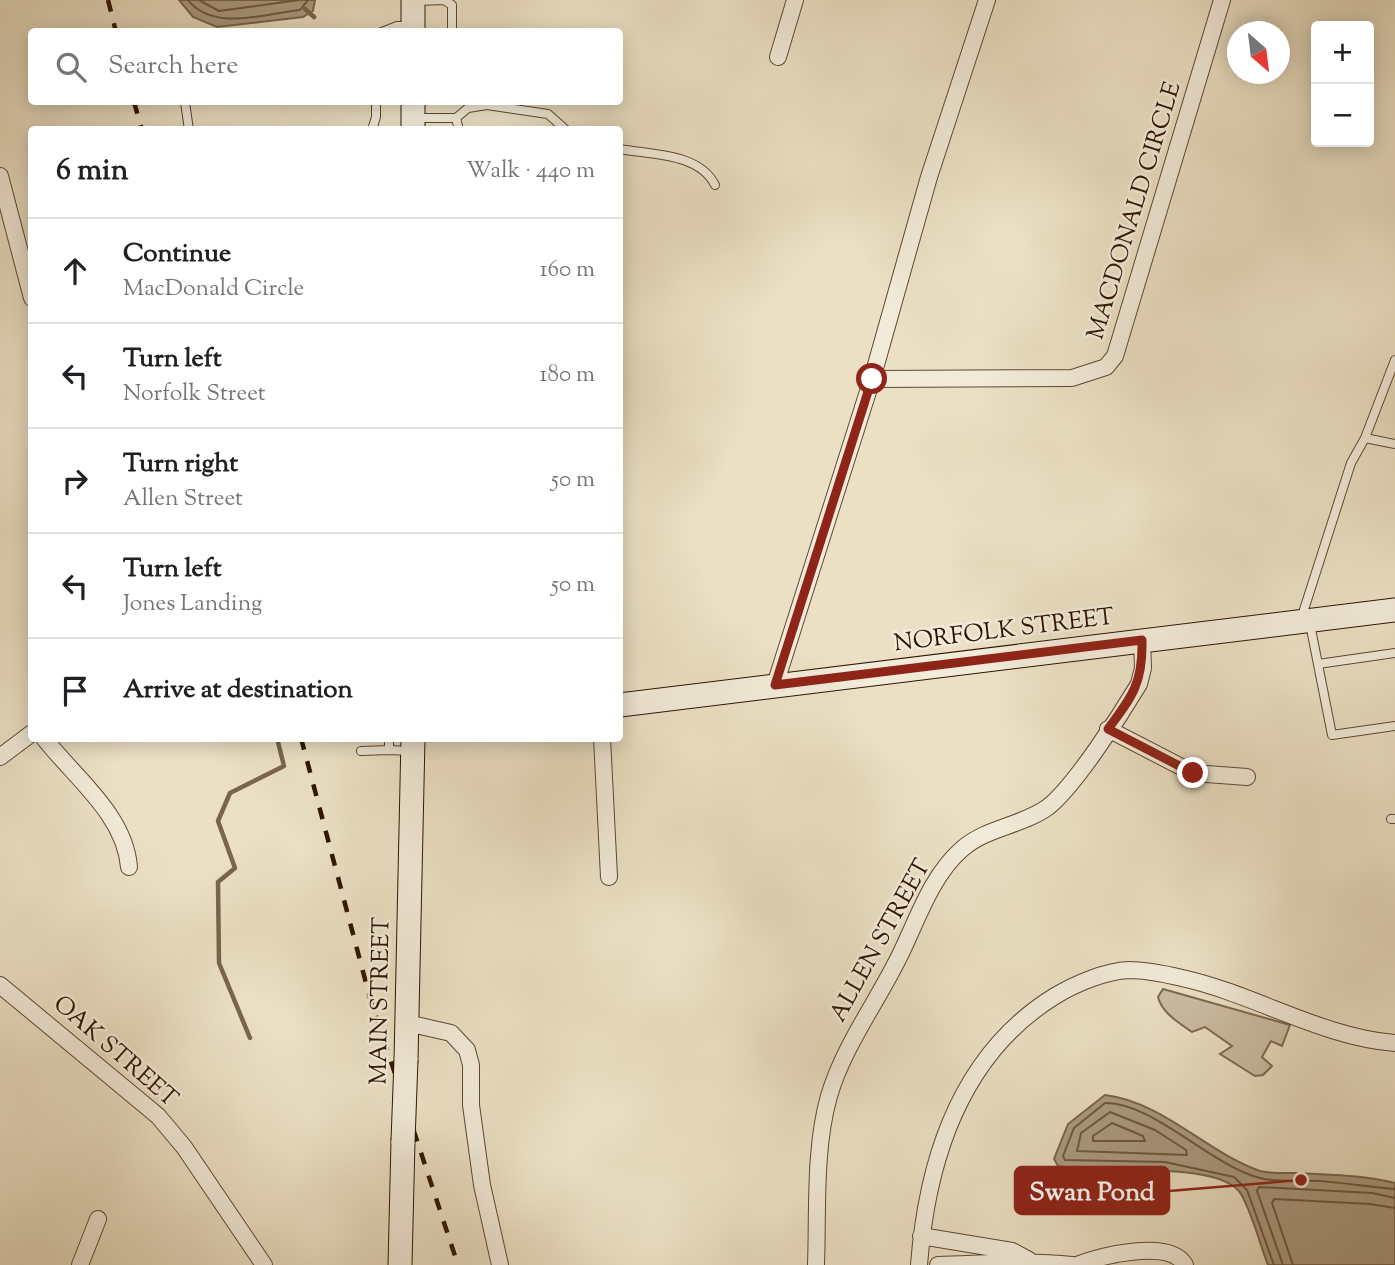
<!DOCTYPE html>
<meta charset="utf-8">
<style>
body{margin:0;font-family:"Sorts Mill Goudy",serif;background:#f6f6f6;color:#202124}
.controls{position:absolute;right:21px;top:21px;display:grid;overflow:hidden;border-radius:7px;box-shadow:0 4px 18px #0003}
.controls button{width:63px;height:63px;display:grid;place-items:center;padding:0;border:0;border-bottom:2px solid #e0e0e0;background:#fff;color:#202124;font:35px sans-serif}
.compass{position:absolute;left:1227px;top:21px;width:63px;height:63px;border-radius:50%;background:#fff;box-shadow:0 4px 18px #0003;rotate:152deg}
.stop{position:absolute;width:21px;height:21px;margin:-16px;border:5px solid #8f2418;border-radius:50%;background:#fff}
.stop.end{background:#8f2418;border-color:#fff;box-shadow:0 2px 7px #0008}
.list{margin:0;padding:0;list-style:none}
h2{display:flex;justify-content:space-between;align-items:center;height:91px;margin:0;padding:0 28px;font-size:30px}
h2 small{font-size:23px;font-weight:400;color:#757577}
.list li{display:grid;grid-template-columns:46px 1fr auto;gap:21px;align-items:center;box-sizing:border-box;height:105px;padding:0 28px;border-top:2px solid #e0e0e0}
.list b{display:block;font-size:26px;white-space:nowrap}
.list p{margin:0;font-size:23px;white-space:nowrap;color:#757577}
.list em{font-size:23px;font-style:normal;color:#757577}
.icon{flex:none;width:38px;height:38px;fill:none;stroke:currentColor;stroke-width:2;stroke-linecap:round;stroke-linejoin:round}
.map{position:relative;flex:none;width:1395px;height:1265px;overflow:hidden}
.search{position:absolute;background:#fff;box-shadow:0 4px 18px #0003;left:28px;top:28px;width:595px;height:77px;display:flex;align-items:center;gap:18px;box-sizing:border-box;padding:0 24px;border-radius:7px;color:#757577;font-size:26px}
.panel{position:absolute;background:#fff;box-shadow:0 4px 18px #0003;left:28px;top:126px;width:595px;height:616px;border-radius:7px}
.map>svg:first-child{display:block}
.green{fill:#cbbda3;stroke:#7d6952;stroke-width:2}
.water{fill:#ab9b81;stroke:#79654d;stroke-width:2}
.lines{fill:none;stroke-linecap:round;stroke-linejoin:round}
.shore{stroke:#6d5840;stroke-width:2}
.stream{stroke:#79654d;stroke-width:4.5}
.lane-casing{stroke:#5e4831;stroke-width:10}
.street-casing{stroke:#5e4831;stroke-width:18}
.secondary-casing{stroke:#2f1500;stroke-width:25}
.lane{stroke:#f2ebd9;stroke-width:8}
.street{stroke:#f2ebd9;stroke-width:16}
.secondary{stroke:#f2ebd9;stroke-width:23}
.rail{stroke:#2f1500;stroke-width:4.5;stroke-dasharray:12 12;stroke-linecap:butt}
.secondary-bridge-casing{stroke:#2f1500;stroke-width:25;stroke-linecap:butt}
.secondary-bridge{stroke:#f2ebd9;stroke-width:23}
.route{stroke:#8f2418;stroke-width:9}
.labels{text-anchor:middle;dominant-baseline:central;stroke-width:5;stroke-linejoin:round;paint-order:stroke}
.street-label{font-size:24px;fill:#2f1500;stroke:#f2ebd9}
.leader{fill:none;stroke:#8f2418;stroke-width:2.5}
.callout-dot{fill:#8f2418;stroke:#f2ebd9;stroke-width:2.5}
.callout{fill:#8f2418;stroke:#8f2418;stroke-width:2.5}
.callout-label{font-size:26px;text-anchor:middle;font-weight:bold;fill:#fff}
</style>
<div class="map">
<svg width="1395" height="1265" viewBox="0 0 1395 1265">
<rect width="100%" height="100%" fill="#ebe0c4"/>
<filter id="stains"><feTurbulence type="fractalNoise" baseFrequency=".00286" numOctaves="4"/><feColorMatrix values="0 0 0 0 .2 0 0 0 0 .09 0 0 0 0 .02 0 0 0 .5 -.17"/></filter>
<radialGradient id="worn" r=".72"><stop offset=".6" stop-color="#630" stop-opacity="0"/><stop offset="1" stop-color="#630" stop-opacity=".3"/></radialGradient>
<path class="green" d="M 1163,989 L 1290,1025 L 1282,1046 L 1271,1041 L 1262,1057 L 1272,1066 L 1263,1075 L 1255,1076 L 1220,1054 L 1232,1046 L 1205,1027 L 1192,1032 C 1179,1023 1162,1013 1158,997 Z"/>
<path class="water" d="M 179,0 L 315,0 L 313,11 L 303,17 L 217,27 L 193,17 Z
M 1105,1095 C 1163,1102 1206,1152 1260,1171 C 1271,1174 1286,1173 1298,1173 C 1331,1175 1363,1175 1395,1183 L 1395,1265 L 1268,1265 C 1259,1242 1253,1215 1241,1194 C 1220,1159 1096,1175 1058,1166 L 1054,1159 L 1068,1124 Z"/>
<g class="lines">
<path class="shore" d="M 188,0 C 213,32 264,14 300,10 L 308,0
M 199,0 L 219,11 L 299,0
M 1110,1112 L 1155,1130 L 1186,1150 L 1187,1155 L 1077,1151 L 1081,1133 Z
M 1112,1123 L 1143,1136 L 1145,1141 L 1093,1141 L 1093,1136 Z
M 1274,1265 L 1247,1190 L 1234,1177 L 1165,1162 L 1065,1160 L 1063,1156 L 1074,1128 L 1105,1103 C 1152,1102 1212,1166 1260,1178 C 1278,1183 1301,1180 1320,1181 C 1345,1183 1370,1187 1395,1189
M 1283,1265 L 1257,1191 L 1259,1187 L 1372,1193 L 1395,1198
M 1293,1265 L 1272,1203 L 1274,1199 L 1370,1204 L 1395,1208"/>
<path class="stream" d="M 305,9 L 314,17
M 250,1038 L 219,963 L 218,882 L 235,868 L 218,821 L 230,793 L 284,766 L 277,738"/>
<g class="lane-casing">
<path id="lane" d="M 416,1 L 444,0 L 452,5 L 452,32
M 382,32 L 397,26 L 409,26
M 185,102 L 189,130
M 416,118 L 456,118 L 468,108 L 487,105 L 548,114 L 566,130
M 456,118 L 459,130
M 372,130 L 376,117 L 376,102
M 620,149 C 652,155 699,153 715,185
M 1365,438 L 1395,360
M 1301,619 L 1351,463 L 1365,438 L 1395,444
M 1310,624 L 1332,735 L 1395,726
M 1318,664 L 1395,653
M 389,738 L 389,750 L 410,751
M 361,751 L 389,750
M 1391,819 L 1395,819"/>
</g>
<g class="street-casing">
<path id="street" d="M 778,57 L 795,0
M 0,176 L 32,298
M 872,379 L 1072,378 L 1106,367 L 1115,356 L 1222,0
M 775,685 L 872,379 L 929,177 L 987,0
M 1108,729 L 1193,773 L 1247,777
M 44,738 C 75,778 125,815 129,867
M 602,738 L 609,877
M 0,757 L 32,733
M 0,985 L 158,1116 L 184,1147 L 264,1265
M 407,1023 L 451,1033 L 467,1050 L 471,1065 L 471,1105 L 482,1185 L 500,1265
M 921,1236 L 1012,1251 L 1029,1260
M 80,1265 L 98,1219
M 816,1265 C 818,1210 814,1149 829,1096 C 844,1045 878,1001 901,953 C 918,918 932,875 962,849 C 987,827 1022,826 1048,807 C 1074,787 1121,714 1139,684 L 1143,668 L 1142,640
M 919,1265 C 927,1160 961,1054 1055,996 C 1075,984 1105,971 1129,970 C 1147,970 1165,974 1182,978 C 1254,994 1321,1037 1395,1043
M 938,1265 C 983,1264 1027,1260 1072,1265
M 1077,1265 C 1101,1256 1170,1238 1185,1265"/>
</g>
<g class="secondary-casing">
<path id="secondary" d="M 413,0 L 413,32
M 413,130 L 413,102
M 620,705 L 1395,610
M 406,1060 L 413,738
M 400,1265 L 403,1141"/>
</g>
<use href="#lane" class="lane"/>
<use href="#street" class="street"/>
<use href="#secondary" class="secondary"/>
<path class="rail" d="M 108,0 L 116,32
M 134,102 L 142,130
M 301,738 L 370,998 L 458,1265"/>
<g class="secondary-bridge-casing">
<path id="secondary-bridge" d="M 403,1141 L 406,1060"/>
</g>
<use href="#secondary-bridge" class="secondary-bridge"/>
</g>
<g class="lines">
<path class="route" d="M 872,379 L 775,685 L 1142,640 C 1143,682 1133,696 1108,729 L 1193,773"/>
</g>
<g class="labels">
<g class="street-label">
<text transform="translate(1135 211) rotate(-73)">MACDONALD CIRCLE</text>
<text transform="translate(1004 631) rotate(-7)">NORFOLK STREET</text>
<text transform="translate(881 941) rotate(-61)">ALLEN STREET</text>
<text transform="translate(381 1001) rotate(-89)">MAIN STREET</text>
<text transform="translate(115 1052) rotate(41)">OAK STREET</text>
</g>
</g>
<path class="leader" d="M1301 1180L1169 1191"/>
<circle class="callout-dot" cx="1301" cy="1180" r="7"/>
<rect class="callout" x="1015" y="1167" width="154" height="47" rx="7"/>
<g class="callout-label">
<text x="1092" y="1200">Swan Pond</text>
</g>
<rect width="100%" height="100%" filter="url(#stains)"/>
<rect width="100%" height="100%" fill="url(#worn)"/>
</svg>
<div class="controls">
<button>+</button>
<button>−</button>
</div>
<svg class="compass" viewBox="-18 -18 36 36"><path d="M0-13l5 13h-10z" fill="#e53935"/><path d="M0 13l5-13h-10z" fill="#757577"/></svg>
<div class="stop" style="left:872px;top:379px"></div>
<div class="stop end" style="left:1193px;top:773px"></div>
<div class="search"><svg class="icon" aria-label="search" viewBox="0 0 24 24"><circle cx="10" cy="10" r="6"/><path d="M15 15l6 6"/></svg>Search here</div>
<section class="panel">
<h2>6 min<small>Walk · 440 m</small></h2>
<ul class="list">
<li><svg class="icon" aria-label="ahead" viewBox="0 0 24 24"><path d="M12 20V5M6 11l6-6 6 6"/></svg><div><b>Continue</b><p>MacDonald Circle</p></div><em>160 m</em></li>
<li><svg class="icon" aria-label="left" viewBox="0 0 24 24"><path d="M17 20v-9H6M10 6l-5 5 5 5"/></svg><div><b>Turn left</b><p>Norfolk Street</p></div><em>180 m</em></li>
<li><svg class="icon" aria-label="right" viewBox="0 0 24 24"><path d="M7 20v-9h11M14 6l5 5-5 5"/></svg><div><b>Turn right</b><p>Allen Street</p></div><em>50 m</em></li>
<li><svg class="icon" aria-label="left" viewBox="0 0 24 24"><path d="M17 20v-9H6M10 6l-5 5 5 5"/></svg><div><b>Turn left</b><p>Jones Landing</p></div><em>50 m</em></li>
<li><svg class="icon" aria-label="arrive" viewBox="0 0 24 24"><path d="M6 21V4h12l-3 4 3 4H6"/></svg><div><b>Arrive at destination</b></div></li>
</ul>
</section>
</div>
